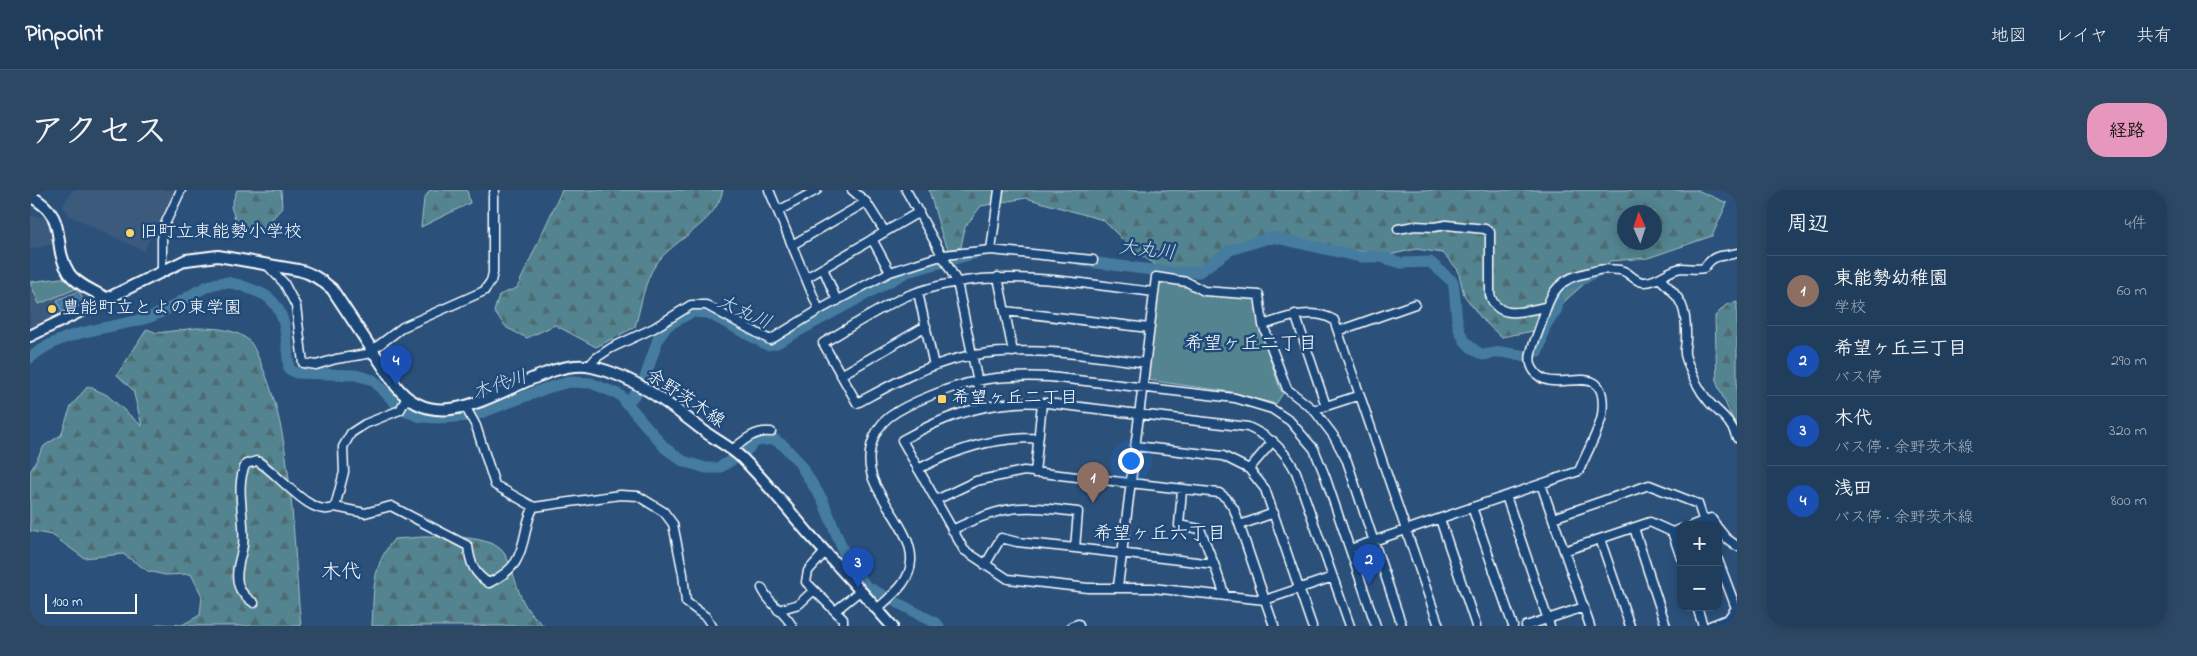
<!DOCTYPE html>
<html lang="ja">
<meta charset="utf-8">
<style>
body{margin:0;font-family:"Indie Flower","Klee One",sans-serif;background:#2d4865;color:#f1f3f6}
.controls{position:absolute;right:15px;bottom:15px;display:grid;overflow:hidden;border-radius:10px;box-shadow:0 2px 12px #0003}
.controls button{width:45px;height:45px;display:grid;place-items:center;padding:0;border:0;border-bottom:1px solid #3d5672;background:#203d5c;color:#f1f3f6;font:25px sans-serif}
.compass{position:absolute;left:1587px;top:15px;width:45px;height:45px;border-radius:50%;background:#203d5c;box-shadow:0 2px 12px #0003;rotate:357deg}
.scale{position:absolute;left:15px;bottom:12px;width:92px;box-sizing:border-box;padding-left:5px;border:2px solid #fff;border-top:0;font-size:14px;line-height:18px;white-space:nowrap;color:#fff;-webkit-text-stroke:4px #1f4a7a;paint-order:stroke}
.you{position:absolute;left:1100px;top:270px;width:18px;height:18px;margin:-12px;border:4px solid #fff;border-radius:50%;background:#1a73e8;box-shadow:0 0 0 8px #1a73e833}
.badge{display:grid;place-items:center;width:32px;height:32px;border-radius:50%;background:#e797bd;color:#fff;font-size:16px;font-weight:700}
.pin{position:absolute;translate:-50% -41px;filter:drop-shadow(0 1px 2px #0008)}
.pin::after{content:'';position:absolute;top:26px;width:18px;height:15px;background:inherit;clip-path:polygon(0 0,100% 0,50% 100%)}
.list{margin:0;padding:0;list-style:none}
h2{display:flex;justify-content:space-between;align-items:center;height:65px;margin:0;padding:0 20px;font-size:21px}
h2 small{font-size:16px;font-weight:400;color:#a2aebb}
.list li{display:grid;grid-template-columns:32px 1fr auto;gap:15px;align-items:center;box-sizing:border-box;height:70px;padding:0 20px;border-top:1px solid #3d5672}
.list b{display:block;font-size:19px;white-space:nowrap}
.list p{margin:0;font-size:16px;white-space:nowrap;color:#a2aebb}
.list em{font-size:16px;font-style:normal;color:#a2aebb}
.map{position:relative;flex:none;width:1707px;height:436px;overflow:hidden;border-radius:20px}
header{display:flex;align-items:center;gap:30px;box-sizing:border-box;height:70px;padding:0 25px;background:#203d5c;border-bottom:1px solid #3d5672}
header strong{font-size:24px}
nav{display:flex;gap:28px;margin-inline-start:auto;font-size:18px}
.intro{display:flex;align-items:center;justify-content:space-between;box-sizing:border-box;height:120px;padding:0 30px}
h1{margin:0;font-size:35px}
.button{padding:12px 22px;border-radius:20px;background:#e797bd;color:#111;font-size:18px;font-weight:700}
main{display:flex;gap:30px;padding:0 30px}
aside{flex:1;background:#203d5c;border-radius:20px;box-shadow:0 2px 12px #0003}
.map>svg:first-child{display:block}
.built{fill:#3a5a7c}
.forest{fill:url(#forest-firs);stroke:#a8c2c7;fill-rule:evenodd}
.green{fill:#52848f;stroke:#a8c2c7}
.water{fill:url(#water-waves);stroke:#8fb0c5}
.lines{fill:none;stroke-linecap:round;stroke-linejoin:round}
.river{stroke:#447c9f;stroke-width:11}
.minor-casing{stroke:#fff;stroke-width:11}
.major-casing{stroke:#fff;stroke-width:14}
.minor{stroke:#1f4a7a;stroke-width:8}
.major{stroke:#1f4a7a;stroke-width:10}
.poi-dot{fill:#ffd166;stroke:#1f4a7a;stroke-width:2}
.labels{text-anchor:middle;dominant-baseline:central;stroke-width:5;stroke-linejoin:round;paint-order:stroke}
.poi-label{font-size:18px;fill:#fff;stroke:#1f4a7a;text-anchor:start}
.street-label{font-size:18px;fill:#fff;stroke:#1f4a7a}
.water-label{font-size:19px;font-style:italic;fill:#d0dee7;stroke:#1f4a7a}
.neighbourhood-label{font-size:19px;fill:#fff;stroke:#1f4a7a}
.quarter-label{font-size:20px;fill:#fff;stroke:#1f4a7a}
</style>
<header>
<strong>Pinpoint</strong>
<nav><a>地図</a><a>レイヤ</a><a>共有</a></nav>
</header>
<div class="intro"><h1>アクセス</h1><a class="button">経路</a></div>
<main>
<div class="map">
<svg width="1707" height="436" viewBox="0 0 1707 436">
<defs>
<pattern id="forest-firs" width="22" height="20" patternUnits="userSpaceOnUse" patternTransform="scale(1.25)"><rect width="22" height="20" fill="#52848f"/><path d="M5 1l3.5 6h-7zM16 11l3.5 6h-7z" fill="#4f6b71"/></pattern>
<pattern id="water-waves" width="16" height="10" patternUnits="userSpaceOnUse" patternTransform="scale(1.25)"><rect width="16" height="10" fill="#447c9f"/><path d="M0 5q4-4 8 0t8 0" fill="none" stroke="#486476"/></pattern>
</defs>
<rect width="100%" height="100%" fill="#2b517b"/>
<filter id="ink" filterUnits="userSpaceOnUse"><feTurbulence type="fractalNoise" baseFrequency=".02" numOctaves="2"/><feDisplacementMap in="SourceGraphic" scale="10" xChannelSelector="R" yChannelSelector="G"/><feConvolveMatrix kernelMatrix="1 2 1 2 8 2 1 2 1" color-interpolation-filters="sRGB"/></filter>
<g filter="url(#ink)">
<path class="built" d="M 43,0 L 145,0 L 114,61 L 40,26 L 32,16 Z
M 0,26 L 18,27 L 24,54 L 0,59 Z
M 0,92 L 50,97 L 61,113 L 26,126 L 0,140 Z"/>
<path class="forest" d="M 207,0 L 251,0 L 252,18 L 230,42 L 210,42 L 201,17 Z
M 400,0 L 437,0 L 440,13 L 391,37 L 394,9 Z
M 532,0 L 693,0 C 685,35 646,47 626,74 C 614,91 611,117 605,137 L 566,157 L 525,135 L 497,148 L 477,138 L 464,122 L 469,105 L 487,98 Z
M 899,0 L 1667,0 L 1697,13 L 1682,46 L 1618,68 L 1580,71 L 1537,109 L 1509,140 L 1471,147 L 1451,128 L 1434,105 L 1428,80 L 1413,63 L 1386,59 L 1359,65 L 1250,52 L 1221,55 L 1148,90 L 1102,59 L 1073,30 L 996,8 L 951,16 L 935,37 L 931,57 L 919,60 L 913,49 ZM 1594,22 L 1624,22 L 1624,52 L 1594,52 Z
M 1707,112 L 1707,239 L 1687,194 L 1685,126 L 1696,115 Z
M 166,138 C 182,138 203,138 217,149 C 223,153 226,163 229,169 C 265,246 262,351 271,436 L 125,436 L 128,434 L 152,435 L 170,425 L 172,406 L 161,384 L 135,385 L 118,381 L 93,364 L 54,368 L 22,345 L 0,341 L 0,282 L 14,256 L 31,245 L 41,216 L 58,196 L 77,205 L 112,236 L 103,200 L 87,185 L 117,139 L 127,143 Z
M 393,347 C 414,347 461,344 474,363 C 483,376 486,399 494,413 C 498,422 508,429 514,436 L 342,436 C 344,401 341,377 364,349 Z"/>
<path class="green" d="M 39,87 L 50,97 L 9,114 L 0,92 Z
M 1127,92 L 1156,94 L 1224,107 L 1226,110 L 1232,144 L 1250,199 L 1253,203 L 1246,214 L 1202,202 L 1117,190 Z"/>
<path class="water" d="M 49,101 L 54,112 L 32,122 L 27,110 Z"/>
<g class="lines">
<path class="river" d="M 1051,71 L 1146,83 L 1169,82 L 1200,60 L 1242,47 L 1330,67 L 1351,67 L 1371,73 L 1400,72 L 1423,92 C 1429,121 1419,149 1453,165 L 1471,162 L 1496,166 L 1508,161 C 1512,153 1512,144 1515,137 C 1522,122 1531,125 1526,104 C 1536,90 1540,94 1553,89 C 1559,86 1562,83 1568,81
M 0,168 C 34,139 76,140 117,128 C 140,122 159,103 181,95 C 194,90 206,93 218,98 C 224,101 234,103 239,108 C 259,125 256,155 259,179 L 266,183 L 326,185 L 343,190 L 372,220 L 391,227 L 408,228 L 443,226 L 517,198 L 539,192 L 561,193 L 590,205 L 635,258 L 653,271 L 676,278 L 689,278 L 716,261 L 726,251 L 744,249 L 754,256 L 768,271 L 793,311 L 817,370 L 836,396 L 904,432 L 909,436
M 596,214 L 607,202 L 615,188 L 628,149 L 637,136 L 662,122 L 678,123 L 737,155 L 747,153 L 877,82 L 943,64"/>
<g class="minor-casing">
<path id="minor" d="M 739,0 L 789,120
M 822,0 L 836,12 L 855,42
M 876,0 L 927,92 L 953,217
M 748,21 L 787,0
M 1368,39 L 1385,36 L 1404,37 L 1416,35 L 1455,39 L 1460,42 L 1460,105 C 1468,132 1496,120 1516,117
M 842,49 L 860,82
M 762,55 L 836,12
M 961,60 L 969,0
M 237,75 L 254,93 L 266,116 L 273,173 L 286,175 L 306,169 L 343,163
M 793,78 L 807,111
M 132,82 L 132,49 L 135,34 L 151,0
M 968,87 L 983,162
M 776,88 L 889,22
M 1630,89 C 1652,108 1657,119 1656,149 C 1656,156 1653,161 1656,168 C 1661,184 1668,199 1679,212 C 1690,224 1701,230 1707,248
M 888,102 L 904,176
M 975,121 L 1119,138
M 1265,124 L 1296,216
M 1233,135 L 1257,199 L 1284,220 L 1303,245 L 1317,271 L 1372,436
M 1308,141 L 1385,114
M 341,161 L 373,137 L 454,101 L 461,91 L 463,83 L 463,6 L 465,0
M 1115,173 C 1058,165 1002,156 944,165 C 902,171 863,194 827,213 L 793,153 C 819,138 852,116 879,105 C 960,74 1041,93 1124,102
M 559,176 L 566,168 L 581,158 L 624,138 L 661,115 L 676,115 L 740,150 L 789,120 L 860,82 L 914,65 L 961,60 L 1063,70
M 811,185 L 896,136
M 376,209 L 370,220 L 335,234 L 321,243 L 313,257 L 314,282 L 305,317 L 335,323 L 361,316 L 438,356 C 440,373 444,384 459,393 C 486,379 490,369 496,340 C 498,331 499,325 504,317
M 435,216 L 446,236 L 465,295 L 504,317 L 590,305 L 608,306 L 634,322 L 643,334 L 653,384 L 656,412 L 676,427 L 682,436
M 1284,220 L 1330,205
M 1105,256 L 1193,266 L 1219,279 L 1235,299 L 1282,436
M 702,260 C 714,250 725,240 741,242
M 888,279 C 929,258 961,248 1008,248
M 1219,279 L 1243,251
M 1005,283 L 1012,213
M 1511,294 L 1560,436
M 1152,300 L 1149,335 L 1170,339 L 1184,374
M 1476,306 L 1520,436
M 906,310 L 946,291 L 994,281 L 1189,303 L 1196,308 L 1204,319 L 1235,410 L 1303,387
M 1442,317 L 1483,436
M 1523,328 L 1619,295 L 1668,314 L 1675,335
M 1410,329 L 1446,436
M 1210,335 L 1244,323
M 1663,335 L 1681,328 L 1686,335
M 1604,338 L 1636,436
M 1688,338 L 1696,348 L 1707,356
M 922,340 C 975,314 991,315 1048,322 L 1045,358 L 987,352 L 971,348 L 955,375
M 1642,342 L 1651,368
M 1570,349 L 1600,436
M 1045,358 L 1184,374 L 1195,406
M 1320,359 L 1549,281 C 1555,266 1570,239 1572,225 C 1580,162 1524,209 1505,182 C 1497,172 1501,161 1505,150 C 1517,123 1516,94 1549,85 C 1568,80 1570,78 1590,80 C 1599,81 1603,91 1613,92 C 1628,93 1638,79 1652,78 C 1660,78 1667,80 1674,78 C 1686,62 1690,68 1707,63
M 1534,361 L 1620,332 L 1642,342 L 1651,339
M 795,362 L 778,381 L 776,392 L 813,429 L 813,436
M 1688,370 L 1706,418 L 1698,429 L 1701,436
M 1088,397 L 1126,87 L 1157,92 L 1174,101 L 1229,105 L 1233,135 C 1255,128 1282,117 1304,130 L 1409,436
M 732,398 C 739,415 754,421 762,436
M 224,413 C 217,408 210,403 208,393 C 205,380 211,368 213,355 C 216,330 204,295 216,274 L 227,271 C 247,281 281,330 305,317
M 1667,417 L 1673,436
M 847,419 C 862,405 880,393 881,371 C 883,344 852,314 843,289 C 835,268 841,241 859,227 C 879,212 923,196 947,191 C 971,186 996,186 1020,187 L 1205,208 L 1242,219 L 1260,231 L 1284,259 L 1295,286 L 1346,436
M 748,420 L 769,414 L 784,400
M 805,421 L 830,401
M 1042,436 L 1048,434 L 1049,436
M 1244,436 L 1235,410 L 1122,398 L 1058,398 L 978,389 L 934,360 L 872,250 C 910,229 941,216 986,213 C 996,212 1007,213 1017,213 L 1218,237 C 1240,247 1255,260 1266,282 L 1320,436
M 1496,436 L 1554,417
M 1680,436 L 1698,429"/>
</g>
<g class="major-casing">
<path id="major" d="M 0,6 C 41,28 20,53 39,83 C 47,95 66,102 78,109
M 0,146 L 156,70 L 188,66 L 268,80 C 282,83 291,90 302,99 L 366,196 C 419,263 503,164 562,177 C 602,185 638,213 670,238 C 683,249 700,256 713,269 C 736,292 757,318 778,343 C 806,374 834,404 862,436"/>
</g>
<use href="#minor" class="minor"/>
<use href="#major" class="major"/>
</g>
</g>
<g class="poi-dot">
<circle cx="100" cy="43" r="5"/>
<circle cx="22" cy="119" r="5"/>
<rect x="907" y="204" width="10" height="10" rx="2.5"/>
</g>
<g class="labels">
<g class="poi-label">
<text x="110" y="43">旧町立東能勢小学校</text>
<text x="32" y="119">豊能町立とよの東学園</text>
<text x="922" y="209">希望ヶ丘二丁目</text>
</g>
<g class="street-label">
<text transform="translate(655 209) rotate(34)">余野茨木線</text>
</g>
<g class="water-label">
<text transform="translate(1117 61) rotate(6)">大丸川</text>
<text transform="translate(714 123) rotate(25)">大丸川</text>
<text transform="translate(470 196) rotate(-19)">木代川</text>
</g>
<g class="neighbourhood-label">
<text x="1221" y="154">希望ヶ丘二丁目</text>
<text x="1130" y="344">希望ヶ丘六丁目</text>
</g>
<g class="quarter-label">
<text x="311" y="383">木代</text>
</g>
</g>
</svg>
<div class="controls">
<button>+</button>
<button>−</button>
</div>
<svg class="compass" viewBox="-18 -18 36 36"><path d="M0-13l5 13h-10z" fill="#e53935"/><path d="M0 13l5-13h-10z" fill="#a2aebb"/></svg>
<div class="scale">100 m</div>
<div class="you"></div>
<div class="pin badge" style="left:1063px;top:313px;background:#8d6e63">1</div>
<div class="pin badge" style="left:1339px;top:395px;background:#1a4fb4">2</div>
<div class="pin badge" style="left:828px;top:398px;background:#1a4fb4">3</div>
<div class="pin badge" style="left:366px;top:196px;background:#1a4fb4">4</div>
</div>
<aside>
<h2>周辺<small>4件</small></h2>
<ul class="list">
<li><span class="badge" style="background:#8d6e63">1</span><div><b>東能勢幼稚園</b><p>学校</p></div><em>60 m</em></li>
<li><span class="badge" style="background:#1a4fb4">2</span><div><b>希望ヶ丘三丁目</b><p>バス停</p></div><em>290 m</em></li>
<li><span class="badge" style="background:#1a4fb4">3</span><div><b>木代</b><p>バス停 · 余野茨木線</p></div><em>320 m</em></li>
<li><span class="badge" style="background:#1a4fb4">4</span><div><b>浅田</b><p>バス停 · 余野茨木線</p></div><em>800 m</em></li>
</ul>
</aside>
</main>
